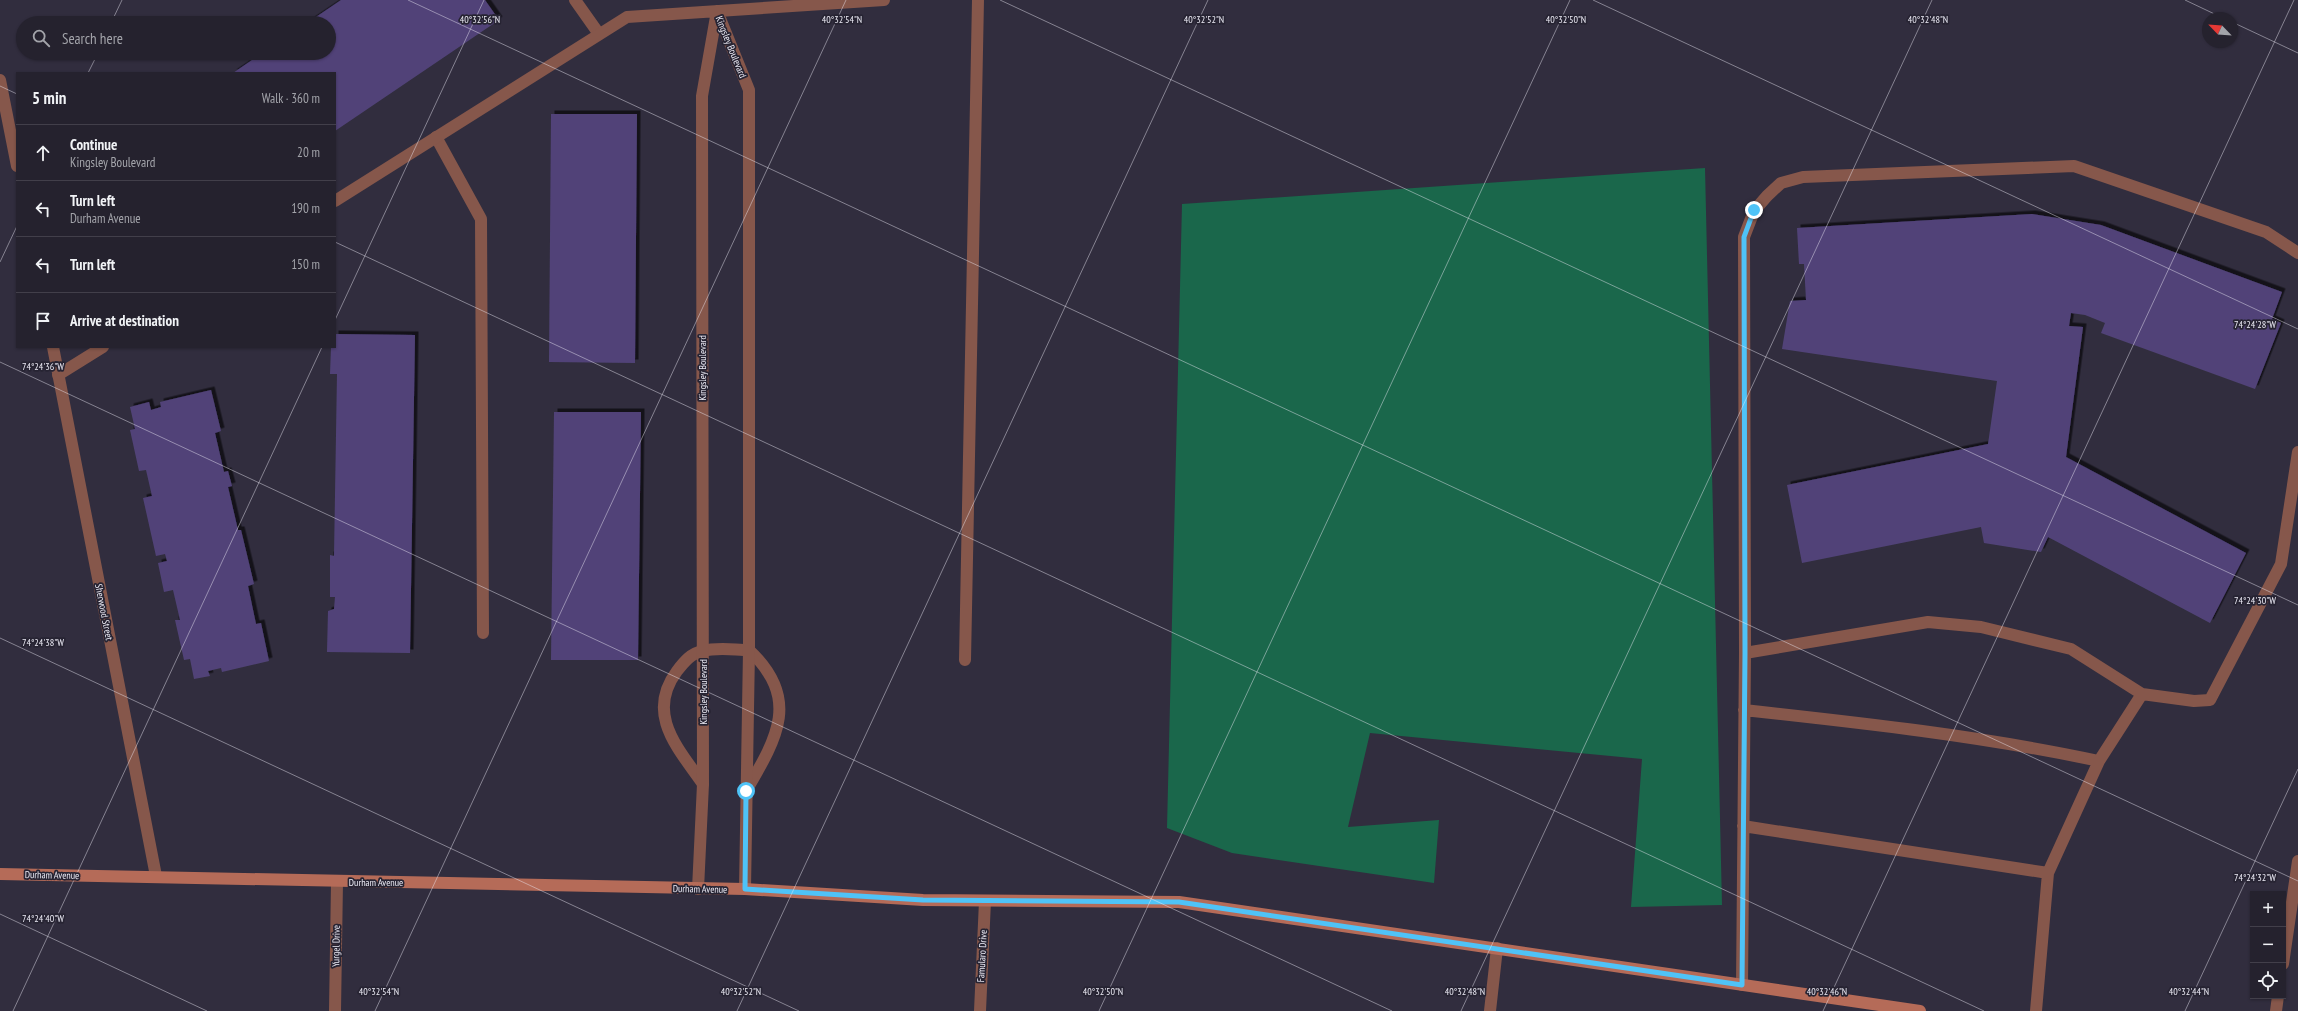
<!DOCTYPE html>
<meta charset="utf-8">
<style>
body{margin:0;font-family:"PT Sans Narrow",sans-serif;background:#312f3a;color:#f1f3f6}
.controls{position:absolute;right:12px;bottom:12px;display:grid;overflow:hidden;border-radius:0px;box-shadow:0 1px 3px #0004}
.controls button{width:36px;height:36px;display:grid;place-items:center;padding:0;border:0;border-bottom:1px solid #423f4a;background:#25222e;color:#f1f3f6;font:20px sans-serif}
.compass{position:absolute;left:2202px;top:12px;width:36px;height:36px;border-radius:50%;background:#25222e;box-shadow:0 1px 3px #0004;rotate:295deg}
.stop{position:absolute;width:12px;height:12px;margin:-9px;border:3px solid #4fc3f7;border-radius:50%;background:#fff}
.stop.end{background:#4fc3f7;border-color:#fff;box-shadow:0 1px 4px #0008}
.list{margin:0;padding:0;list-style:none}
h2{display:flex;justify-content:space-between;align-items:center;height:52px;margin:0;padding:0 16px;font-size:17px}
h2 small{font-size:13px;font-weight:400;color:#a3a4aa}
.list li{display:grid;grid-template-columns:26px 1fr auto;gap:12px;align-items:center;box-sizing:border-box;height:56px;padding:0 16px;border-top:1px solid #423f4a}
.list b{display:block;font-size:15px;white-space:nowrap}
.list p{margin:0;font-size:13px;white-space:nowrap;color:#a3a4aa}
.list em{font-size:13px;font-style:normal;color:#a3a4aa}
.icon{flex:none;width:22px;height:22px;fill:none;stroke:currentColor;stroke-width:2;stroke-linecap:round;stroke-linejoin:round}
.map{position:relative;flex:none;width:2298px;height:1011px;overflow:hidden}
.search{position:absolute;background:#25222e;box-shadow:0 1px 3px #0004;left:16px;top:16px;width:320px;height:44px;display:flex;align-items:center;gap:10px;box-sizing:border-box;padding:0 14px;border-radius:22px;color:#a3a4aa;font-size:15px}
.panel{position:absolute;background:#25222e;box-shadow:0 1px 3px #0004;left:16px;top:72px;width:320px;height:276px;border-radius:0px}
.map>svg:first-child{display:block}
.forest{fill:#1a674b}
.building{fill:#514378;filter:url(#shadow)}
.lines{fill:none;stroke-linecap:round;stroke-linejoin:round}
.lane{stroke:#86574b;stroke-width:12}
.street{stroke:#86574b;stroke-width:12}
.secondary{stroke:#b56b58;stroke-width:12}
.route{stroke:#4fc3f7;stroke-width:5}
.ticks{fill:none;stroke:#edecf6;stroke-width:1;stroke-opacity:0.45}
.labels{text-anchor:middle;dominant-baseline:central;stroke-width:3.5;stroke-linejoin:round;paint-order:stroke}
.street-label{font-size:10px;fill:#edecf6;stroke:#272433}
.ticks-label{font-size:10px;text-anchor:middle;fill:#edecf6;stroke:#272433;stroke-width:3.5;stroke-linejoin:round;paint-order:stroke}
</style>
<div class="map">
<svg width="2298" height="1011" viewBox="0 0 2298 1011">
<defs>
<filter id="shadow"><feDropShadow dx="3.5" dy="-3.5" stdDeviation="0" flood-color="#0009"/></filter>
</defs>
<rect width="100%" height="100%" fill="#312d3e"/>
<path class="forest" d="M 1705,168 L 1722,905 L 1631,907 L 1642,759 L 1370,733 L 1348,827 L 1439,820 L 1434,883 L 1232,853 L 1167,828 L 1182,204 Z"/>
<path class="building" d="M 341,0 L 485,0 L 499,20 L 335,131 L 335,73 L 233,73 L 262,53 L 329,53 L 329,23 L 307,23 Z
M 551,114 L 637,114 L 635,363 L 549,362 Z
M 2032,214 L 2101,225 L 2282,292 L 2272,319 L 2281,323 L 2255,389 L 2101,333 L 2105,323 L 2085,315 L 2071,313 L 2069,326 L 2083,327 L 2066,457 L 2246,553 L 2210,623 L 2048,537 L 2041,552 L 1984,543 L 1981,527 L 1802,563 L 1787,485 L 1988,444 L 1997,381 L 1782,349 L 1790,301 L 1806,300 L 1804,264 L 1799,264 L 1797,228 Z
M 335,334 L 415,335 L 410,653 L 327,652 L 328,611 L 334,609 L 335,597 L 330,597 L 330,555 L 334,556 L 337,374 L 330,374 L 331,347 L 335,347 Z
M 211,390 L 221,431 L 215,433 L 224,472 L 228,471 L 232,486 L 228,487 L 238,530 L 241,530 L 254,584 L 248,586 L 256,624 L 261,623 L 269,661 L 222,672 L 221,668 L 208,671 L 210,676 L 194,679 L 190,659 L 184,660 L 175,620 L 180,620 L 173,590 L 164,592 L 158,563 L 167,561 L 165,554 L 156,556 L 143,498 L 152,496 L 146,470 L 139,471 L 130,430 L 135,429 L 130,407 L 149,402 L 151,410 L 161,407 L 160,402 Z
M 554,412 L 641,412 L 638,660 L 551,660 Z"/>
<g class="lines">
<path class="lane" d="M 575,0 L 599,34
M 436,137 L 481,219 L 483,633
M 1745,653 L 1928,622 L 1981,627 L 2071,649 L 2142,694
M 1744,710 C 1863,723 1982,736 2099,761
M 703,784 C 678,748 645,714 677,671 C 684,662 691,653 703,651 C 717,647 735,650 749,650 C 801,699 777,738 746,791
M 1743,826 L 2048,873
M 1742,985 L 1745,653 L 1744,237 L 1754,211 L 1767,196 L 1781,183 L 1803,177 L 2074,166 L 2266,232 L 2298,253
M 2036,1011 L 2048,873 L 2099,761 L 2142,694 L 2194,701 L 2210,700 L 2281,564 L 2298,452"/>
<path class="street" d="M 717,11 L 749,90 L 749,650 L 745,889
M 0,80 L 17,166
M 335,201 L 627,17 L 884,0
M 53,347 L 156,876
M 58,375 L 103,347
M 965,660 L 978,0
M 698,889 L 703,784 L 702,96 L 717,11
M 2283,964 L 2298,861
M 335,1011 L 337,882
M 980,1011 L 985,901
M 1490,1011 L 1497,948
M 2276,1011 L 2278,996"/>
<path class="secondary" d="M 0,874 L 745,889 L 923,900 L 1179,902 L 1920,1011"/>
</g>
<g class="lines">
<path class="route" d="M 746,791 L 745,889 L 923,900 L 1179,902 L 1742,985 L 1745,653 L 1744,237 L 1754,210"/>
</g>
<path class="ticks" d="M 408,0 L 2298,881M 1000,0 L 2298,605M 1593,0 L 2298,329M 2185,0 L 2223,18M 2232,22 L 2298,53M 111,23 L 122,0M 88,73 L 98,53M 0,86 L 17,94M 335,242 L 1984,1011M 0,262 L 17,226M 335,320 L 484,0M 0,362 L 1392,1011M 0,638 L 799,1011M 0,914 L 207,1011M 13,1011 L 322,347M 375,1011 L 846,0M 737,1011 L 1208,0M 1099,1011 L 1570,0M 1461,1011 L 1932,0M 1823,1011 L 2294,0M 2185,1011 L 2298,769"/>
<g class="labels">
<g class="street-label">
<text transform="translate(731 47) rotate(68)">Kingsley Boulevard</text>
<text transform="translate(702 368) rotate(-90)">Kingsley Boulevard</text>
<text transform="translate(104 612) rotate(79)">Sherwood Street</text>
<text transform="translate(703 692) rotate(-90)">Kingsley Boulevard</text>
<text transform="translate(52 875) rotate(1)">Durham Avenue</text>
<text x="376" y="882">Durham Avenue</text>
<text transform="translate(700 889) rotate(1)">Durham Avenue</text>
<text transform="translate(336 946) rotate(-89)">Yurgel Drive</text>
<text transform="translate(982 956) rotate(-87)">Famularo Drive</text>
</g>
</g>
<g class="ticks-label">
<text x="480" y="23">40°32'56"N</text>
<text x="842" y="23">40°32'54"N</text>
<text x="1204" y="23">40°32'52"N</text>
<text x="1566" y="23">40°32'50"N</text>
<text x="1928" y="23">40°32'48"N</text>
<text x="2255" y="328">74°24'28"W</text>
<text x="43" y="370">74°24'36"W</text>
<text x="2255" y="604">74°24'30"W</text>
<text x="43" y="646">74°24'38"W</text>
<text x="2255" y="881">74°24'32"W</text>
<text x="43" y="922">74°24'40"W</text>
<text x="2189" y="995">40°32'44"N</text>
<text x="379" y="995">40°32'54"N</text>
<text x="741" y="995">40°32'52"N</text>
<text x="1103" y="995">40°32'50"N</text>
<text x="1465" y="995">40°32'48"N</text>
<text x="1827" y="995">40°32'46"N</text>
</g>
</svg>
<div class="controls">
<button>+</button>
<button>−</button>
<button><svg class="icon" aria-label="locate" viewBox="0 0 24 24"><circle cx="12" cy="12" r="6"/><path d="M12 2v4M12 18v4M2 12h4M18 12h4"/></svg></button>
</div>
<svg class="compass" viewBox="-18 -18 36 36"><path d="M0-13l5 13h-10z" fill="#e53935"/><path d="M0 13l5-13h-10z" fill="#a3a4aa"/></svg>
<div class="stop" style="left:746px;top:791px"></div>
<div class="stop end" style="left:1754px;top:210px"></div>
<div class="search"><svg class="icon" aria-label="search" viewBox="0 0 24 24"><circle cx="10" cy="10" r="6"/><path d="M15 15l6 6"/></svg>Search here</div>
<section class="panel">
<h2>5 min<small>Walk · 360 m</small></h2>
<ul class="list">
<li><svg class="icon" aria-label="ahead" viewBox="0 0 24 24"><path d="M12 20V5M6 11l6-6 6 6"/></svg><div><b>Continue</b><p>Kingsley Boulevard</p></div><em>20 m</em></li>
<li><svg class="icon" aria-label="left" viewBox="0 0 24 24"><path d="M17 20v-9H6M10 6l-5 5 5 5"/></svg><div><b>Turn left</b><p>Durham Avenue</p></div><em>190 m</em></li>
<li><svg class="icon" aria-label="left" viewBox="0 0 24 24"><path d="M17 20v-9H6M10 6l-5 5 5 5"/></svg><div><b>Turn left</b></div><em>150 m</em></li>
<li><svg class="icon" aria-label="arrive" viewBox="0 0 24 24"><path d="M6 21V4h12l-3 4 3 4H6"/></svg><div><b>Arrive at destination</b></div></li>
</ul>
</section>
</div>
